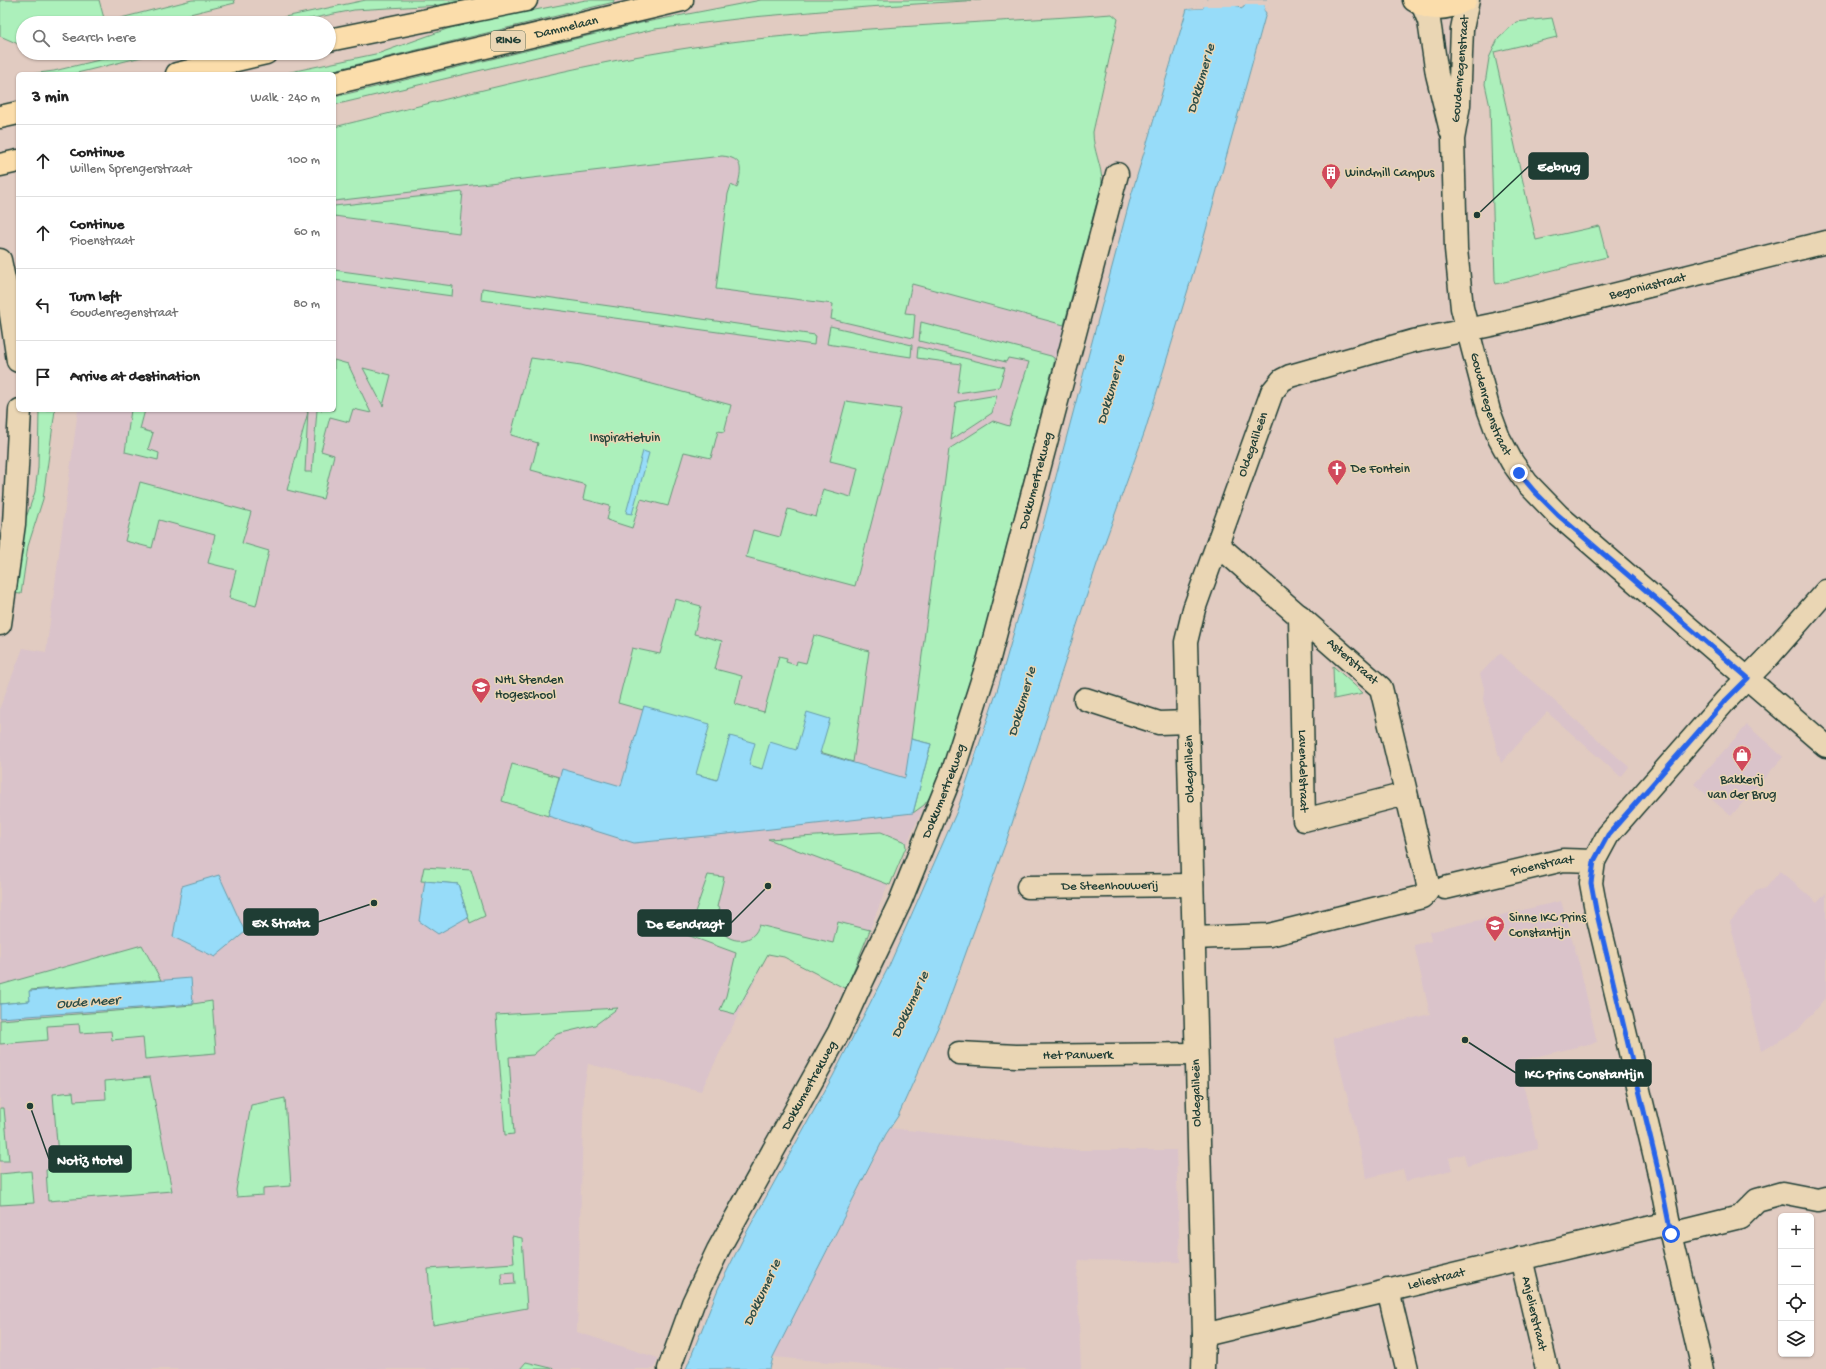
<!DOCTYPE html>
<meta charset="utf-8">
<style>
body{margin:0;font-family:"Gochi Hand",sans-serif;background:#f2f2f2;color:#222}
.controls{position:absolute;right:12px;bottom:12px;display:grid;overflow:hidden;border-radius:6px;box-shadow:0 1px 3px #0004}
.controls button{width:36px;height:36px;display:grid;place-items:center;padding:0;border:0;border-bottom:1px solid #e0e0e0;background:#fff;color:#222;font:20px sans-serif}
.stop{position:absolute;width:12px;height:12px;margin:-9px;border:3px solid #2563eb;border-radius:50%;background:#fff}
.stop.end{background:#2563eb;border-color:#fff;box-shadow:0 1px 4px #0008}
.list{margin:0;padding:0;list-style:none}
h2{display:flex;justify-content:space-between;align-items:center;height:52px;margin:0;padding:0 16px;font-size:17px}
h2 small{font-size:13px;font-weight:400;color:#767676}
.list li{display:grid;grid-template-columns:26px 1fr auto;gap:12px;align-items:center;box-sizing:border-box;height:72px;padding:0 16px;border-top:1px solid #e0e0e0}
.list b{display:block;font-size:15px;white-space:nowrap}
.list p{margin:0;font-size:13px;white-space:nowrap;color:#767676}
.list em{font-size:13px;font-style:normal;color:#767676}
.icon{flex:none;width:22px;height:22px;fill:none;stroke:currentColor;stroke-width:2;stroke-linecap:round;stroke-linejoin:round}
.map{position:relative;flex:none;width:1826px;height:1369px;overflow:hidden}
.search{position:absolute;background:#fff;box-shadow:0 1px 3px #0004;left:16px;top:16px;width:320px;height:44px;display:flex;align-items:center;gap:10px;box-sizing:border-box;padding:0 14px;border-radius:22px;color:#767676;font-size:15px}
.panel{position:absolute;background:#fff;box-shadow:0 1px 3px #0004;left:16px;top:72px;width:320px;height:340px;border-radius:6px}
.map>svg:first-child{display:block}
.built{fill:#dac3ca}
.green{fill:#acf0bb;stroke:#669678;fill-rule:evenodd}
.water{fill:#97dcf9;stroke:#679caa}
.pier{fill:#e1cbc1}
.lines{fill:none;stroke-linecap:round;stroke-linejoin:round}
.street-casing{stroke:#1f3d34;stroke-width:25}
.secondary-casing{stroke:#1f3d34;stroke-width:25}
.primary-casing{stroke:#1f3d34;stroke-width:25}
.street{stroke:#ead6b4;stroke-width:22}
.secondary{stroke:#ead6b4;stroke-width:22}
.primary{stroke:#fbddab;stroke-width:22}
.route{stroke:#2563eb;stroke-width:5}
.labels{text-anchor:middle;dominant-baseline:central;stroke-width:3;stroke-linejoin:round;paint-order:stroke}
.shield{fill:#ead6b4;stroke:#5c6b5a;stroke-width:1}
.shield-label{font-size:12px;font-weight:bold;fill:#1f3d34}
.street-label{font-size:13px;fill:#1f3d34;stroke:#ead6b4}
.poi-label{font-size:13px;fill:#1f3d34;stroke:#ead6b4;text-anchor:start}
.park-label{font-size:13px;fill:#26463b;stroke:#ead6b4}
.water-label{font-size:14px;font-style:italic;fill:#2b4d48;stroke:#ead6b4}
.leader{fill:none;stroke:#1f3d34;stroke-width:1.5}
.callout-dot{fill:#1f3d34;stroke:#ead6b4;stroke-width:1.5}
.callout{fill:#1f3d34;stroke:#1f3d34;stroke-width:1.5}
.callout-label{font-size:14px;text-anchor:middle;font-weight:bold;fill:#fff}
</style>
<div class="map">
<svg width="1826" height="1369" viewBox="0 0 1826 1369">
<rect width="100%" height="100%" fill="#e1cbc1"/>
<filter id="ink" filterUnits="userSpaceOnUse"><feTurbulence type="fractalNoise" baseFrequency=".025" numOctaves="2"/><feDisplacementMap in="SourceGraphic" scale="8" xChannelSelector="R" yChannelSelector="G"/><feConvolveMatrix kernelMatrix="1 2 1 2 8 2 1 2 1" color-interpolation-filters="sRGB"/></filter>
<g filter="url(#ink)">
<path class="built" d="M 694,47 L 833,262 L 1064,325 L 981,635 L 931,791 L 886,889 L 846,989 L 784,957 L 768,954 L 701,1091 L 588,1064 L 584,1088 L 577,1332 L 658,1358 L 654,1369 L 0,1369 L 0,707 L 23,648 L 46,652 L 78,410 L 334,410 L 334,127 L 621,59 Z
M 1500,653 L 1629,767 L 1621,777 L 1547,712 L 1501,763 L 1483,700 L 1484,688 L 1480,674 Z
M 1747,725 L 1783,757 L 1731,816 L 1694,784 Z
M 1780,871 L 1817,903 L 1826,893 L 1826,997 L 1798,1030 L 1761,1051 L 1730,922 L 1756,891 L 1766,888 Z
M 1561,901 L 1580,967 L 1597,1042 L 1518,1061 L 1538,1149 L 1467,1166 L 1464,1154 L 1449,1158 L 1452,1170 L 1406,1181 L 1403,1169 L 1367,1178 L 1333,1038 L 1430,1014 L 1414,945 L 1431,941 L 1429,932 Z
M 890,1128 L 1077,1150 L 1176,1150 L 1180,1262 L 1079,1260 L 1077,1277 L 1081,1369 L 907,1369 L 773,1357 Z"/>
<path class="green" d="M 0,0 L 99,0 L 105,22 L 192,0 L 234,0 L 235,3 L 153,23 L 23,23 L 23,46 L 0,36 Z
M 366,0 L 464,0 L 440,5 L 354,10 L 289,23 L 256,23 Z
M 586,0 L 614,0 L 614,2 L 318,74 L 281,74 L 380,53 L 447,29 L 474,22 Z
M 761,0 L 981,0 L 867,7 L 753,17 L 655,29 L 334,105 L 334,97 L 641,23 Z
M 1112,14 L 1118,19 L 1093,132 C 1093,151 1102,165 1102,183 L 1064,325 L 912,284 L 905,313 L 915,314 L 913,338 L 831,319 L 833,304 L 716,289 L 728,194 L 731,185 L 737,188 C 742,169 744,158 722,156 L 334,201 L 334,127 C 453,98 572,65 694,47 C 831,27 974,24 1112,14 Z
M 1552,18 L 1557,37 L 1494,52 L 1536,240 L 1599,226 L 1607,257 L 1496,284 L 1495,281 L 1490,107 L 1485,84 L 1489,58 L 1498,39 L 1516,22 Z
M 128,53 L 158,53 L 73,74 L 30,74 L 54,71 Z
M 463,192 L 459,233 L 334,216 L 334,206 Z
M 334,270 L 453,286 L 452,296 L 334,280 Z
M 482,288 L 815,335 L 814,345 L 481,300 Z
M 921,322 L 1051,356 L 1054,358 L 1054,363 L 984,634 L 952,740 L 934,792 L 924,805 L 913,813 L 931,744 L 911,739 L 949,449 L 993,421 L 1009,426 L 1029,362 L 1008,358 L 1006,362 L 919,341 Z
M 830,326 L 912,345 L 911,357 L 827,344 Z
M 918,347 L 1005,368 L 999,387 L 957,393 L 961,364 L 917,358 Z
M 531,358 L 581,365 L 731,405 L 724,432 L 718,431 L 711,458 L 684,452 L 668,506 L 641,499 L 632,528 L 607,520 L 610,506 L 583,499 L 586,485 L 531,470 L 538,443 L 511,435 Z
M 334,360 L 348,364 L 371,413 L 353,409 L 349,422 L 330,417 L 321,451 L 334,455 L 323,499 L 287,490 L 308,412 L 303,410 L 308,410 L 305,472 L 312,472 L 317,410 L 334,410 Z
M 363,368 L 391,375 L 383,406 Z
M 997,395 L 992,413 L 951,440 L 956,402 Z
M 846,401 L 901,409 L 855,586 L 746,557 L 753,530 L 780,537 L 788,509 L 816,517 L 823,489 L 851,497 L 858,468 L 830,461 Z
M 39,410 L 55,410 L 43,499 L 28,546 L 21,594 L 11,593 L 20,535 L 35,492 L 38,468 Z
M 131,410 L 145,410 L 140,429 L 153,433 L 148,449 L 159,453 L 158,460 L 125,452 Z
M 140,482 L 251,512 L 242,543 L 269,551 L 256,606 L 229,598 L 236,570 L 208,563 L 215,535 L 159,520 L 152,548 L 125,541 Z
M 675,599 L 701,606 L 694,634 L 722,641 L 715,669 L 742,676 L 735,704 L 764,712 L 779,656 L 787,658 L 786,662 L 796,665 L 797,661 L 806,663 L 814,635 L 869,651 L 853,762 L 820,752 L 796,750 L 762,769 L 749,765 L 730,736 L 718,780 L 695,774 L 644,706 L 643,710 L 618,703 L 632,648 L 660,654 Z
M 1333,666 L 1363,693 L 1334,699 Z
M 512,764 L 559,777 L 548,816 L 502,801 Z
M 881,832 L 905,842 L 906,847 L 890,885 L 768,839 Z
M 424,867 L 471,870 L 485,916 L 470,923 L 458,884 L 421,881 Z
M 708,875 L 724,877 L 717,907 L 720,908 C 706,938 751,954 759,925 L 833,943 L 838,922 L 870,930 L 846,989 L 784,957 L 768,954 L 735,1014 L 720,1010 L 726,996 L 736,953 L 687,935 Z
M 142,945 L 161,980 L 30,990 L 30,1001 L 0,1004 L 0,985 Z
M 212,1001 L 216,1053 L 145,1059 L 143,1037 L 112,1040 L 111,1031 L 80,1033 L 79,1024 L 47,1026 L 48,1040 L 0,1044 L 0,1020 L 193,1005 L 193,1004 Z
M 618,1008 L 595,1025 L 557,1034 L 533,1055 L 509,1057 L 514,1134 L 505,1135 L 496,1015 Z
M 150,1077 L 172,1191 L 48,1201 L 46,1170 L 59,1168 L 53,1094 L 73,1092 L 74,1101 L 106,1099 L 105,1081 Z
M 285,1098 L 291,1186 L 263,1188 L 263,1195 L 237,1197 L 236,1190 L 251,1105 Z
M 0,1108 L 4,1108 L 9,1161 L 0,1161 Z
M 31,1171 L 34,1203 L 0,1205 L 0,1174 Z
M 512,1236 L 522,1238 L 527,1308 L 433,1325 L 428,1269 L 514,1263 ZM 514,1272 L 515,1284 L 502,1285 L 501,1273 Z
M 526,1362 L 555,1369 L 520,1369 Z"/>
<path class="water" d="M 1206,0 L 1238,6 L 1241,9 L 1244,7 L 1247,0 L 1267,0 L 1264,10 L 1266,13 L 1204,237 L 1145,431 L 1097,564 L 1006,842 L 955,983 L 943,1016 L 898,1116 L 886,1134 L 773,1357 L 770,1369 L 686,1369 L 718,1289 L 744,1237 L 833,1076 L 889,966 L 957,811 L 998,688 L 1023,600 L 1131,196 L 1187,9 L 1203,8 Z
M 643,451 L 649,453 L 632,514 L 626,513 Z
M 644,706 L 710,724 L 696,774 L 717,780 L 730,736 L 755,743 L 749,765 L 762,769 L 770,742 L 796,750 L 807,712 L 830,719 L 820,753 L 905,778 L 911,739 L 931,744 L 913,813 L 727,834 L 634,843 L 548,816 L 562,769 L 621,786 Z
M 219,875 L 245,932 L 215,957 L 173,937 L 182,886 Z
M 425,881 L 458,884 L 468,917 L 438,934 L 419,921 Z
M 191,978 L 193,1004 L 0,1018 L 0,1004 L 30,1001 L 29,991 Z"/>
<path class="pier" d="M 1204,0 L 1242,0 L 1240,6 L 1204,6 L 1203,8 L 1187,9 L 1188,7 L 1202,6 Z
M 1244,0 L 1269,0 L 1266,10 L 1268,13 L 1264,10 L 1265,5 L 1243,5 Z"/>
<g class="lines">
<g class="street-casing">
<g id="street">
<path id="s1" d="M 1300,616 L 1304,820 L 1406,794"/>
<path d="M 1085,699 L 1159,723 L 1188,722"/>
<path id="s2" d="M 1028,887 L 1192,885"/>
<path id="s3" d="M 1445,888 L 1563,860 L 1594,861"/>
<path d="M 1194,938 L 1269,935 L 1422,897 L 1427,892 L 1428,884 L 1381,688 L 1218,545"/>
<path id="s4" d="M 959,1053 L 1016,1056 L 1196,1054"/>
<path d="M 1671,1234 L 1740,1217 L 1757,1200 L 1782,1193 L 1818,1200 L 1826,1198"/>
<path id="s5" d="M 1521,1258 L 1547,1369"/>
<path d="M 1388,1290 L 1407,1369"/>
<path id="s6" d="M 1204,1335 L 1669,1223"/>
<path id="s7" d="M 669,1369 L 693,1303 L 718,1250 L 839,1032 L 858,990 L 900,902 L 954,768 L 988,662 L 1117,174"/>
<path id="s8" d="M 1203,1369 L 1204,1335 L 1186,642 L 1194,609 L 1272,392 L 1282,380 L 1290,376 L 1413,341 L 1496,324 L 1826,242"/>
<path d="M 1703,1369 L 1671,1234 L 1660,1178 L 1596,910 L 1591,883 L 1594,861 L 1608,835 L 1726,700 L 1769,656 L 1826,591"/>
</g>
</g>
<g class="secondary-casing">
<g id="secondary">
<path id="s9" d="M 1468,0 L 1462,29 L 1459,105 L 1453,139 L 1456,249 L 1462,308 L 1489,411 L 1499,438 L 1512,462 L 1527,483 L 1558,515 L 1826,746"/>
<path d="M 1423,6 L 1429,21 L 1437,74 L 1451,131"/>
<path d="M 0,260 L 10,308 L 18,361"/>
<path d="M 0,624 L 14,524 L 20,410"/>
</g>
</g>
<g class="primary-casing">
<g id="primary">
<path d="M 1414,0 C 1431,12 1447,10 1465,0"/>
<path d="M 329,40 L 526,0"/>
<path d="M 177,74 L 266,53"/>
<path id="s10" d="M 334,83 L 682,0"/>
<path d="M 0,117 L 18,113"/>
<path d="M 0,165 L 18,161"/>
</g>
</g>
<use href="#street" class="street"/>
<use href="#secondary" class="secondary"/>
<use href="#primary" class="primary"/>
</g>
</g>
<g class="lines" filter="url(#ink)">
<path class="route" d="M 1519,473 L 1534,491 L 1558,515 L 1748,678 L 1726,700 L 1608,835 L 1594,861 L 1591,883 L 1596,910 L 1660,1178 L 1671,1234"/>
</g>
<defs>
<g id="building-pin" transform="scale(1)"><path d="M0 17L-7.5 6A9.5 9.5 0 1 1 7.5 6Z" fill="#d1495b" stroke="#ead6b4"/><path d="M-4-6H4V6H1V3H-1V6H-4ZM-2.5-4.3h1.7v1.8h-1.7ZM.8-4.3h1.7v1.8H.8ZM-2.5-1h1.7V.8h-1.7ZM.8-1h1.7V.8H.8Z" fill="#fff"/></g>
<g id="church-pin" transform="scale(1)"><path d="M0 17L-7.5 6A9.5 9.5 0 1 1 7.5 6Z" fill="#d1495b" stroke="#ead6b4"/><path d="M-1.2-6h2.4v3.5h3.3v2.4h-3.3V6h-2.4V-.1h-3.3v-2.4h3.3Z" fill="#fff"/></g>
<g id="university-pin" transform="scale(1)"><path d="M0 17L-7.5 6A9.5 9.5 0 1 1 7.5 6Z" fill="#d1495b" stroke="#ead6b4"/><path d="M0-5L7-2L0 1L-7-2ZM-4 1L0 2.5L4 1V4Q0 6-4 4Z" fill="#fff"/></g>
<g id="shop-pin" transform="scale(1)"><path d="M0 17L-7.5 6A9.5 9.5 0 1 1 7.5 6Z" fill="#d1495b" stroke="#ead6b4"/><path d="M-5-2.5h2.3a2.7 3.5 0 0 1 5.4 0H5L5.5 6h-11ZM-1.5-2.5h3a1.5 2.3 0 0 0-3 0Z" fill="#fff"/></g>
<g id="school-pin" transform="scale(1)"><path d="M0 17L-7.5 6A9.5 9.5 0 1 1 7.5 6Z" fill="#d1495b" stroke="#ead6b4"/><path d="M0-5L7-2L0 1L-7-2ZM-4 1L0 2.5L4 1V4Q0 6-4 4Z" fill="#fff"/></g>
</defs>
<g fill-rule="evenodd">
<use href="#building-pin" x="1331" y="173"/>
<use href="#church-pin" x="1337" y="469"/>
<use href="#university-pin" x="481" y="687"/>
<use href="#shop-pin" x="1742" y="755"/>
<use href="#school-pin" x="1495" y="925"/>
</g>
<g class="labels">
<rect class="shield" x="491" y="31" width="34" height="20" rx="3"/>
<g class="shield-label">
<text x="508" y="41">RING</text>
</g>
<g class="street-label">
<text stroke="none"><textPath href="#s10" startOffset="239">Dammelaan</textPath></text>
<text transform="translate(1461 69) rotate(-85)">Goudenregenstraat</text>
<text stroke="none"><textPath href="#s8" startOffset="1385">Begoniastraat</textPath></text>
<text stroke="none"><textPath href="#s9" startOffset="410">Goudenregenstraat</textPath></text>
<text stroke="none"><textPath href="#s8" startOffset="936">Oldegalileën</textPath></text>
<text stroke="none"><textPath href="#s7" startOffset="965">Dokkumertrekweg</textPath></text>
<text transform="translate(1352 662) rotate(41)">Asterstraat</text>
<text transform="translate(1190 769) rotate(-91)">Oldegalileën</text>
<text stroke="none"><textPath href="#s1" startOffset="155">Lavendelstraat</textPath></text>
<text stroke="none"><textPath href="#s7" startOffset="641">Dokkumertrekweg</textPath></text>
<text stroke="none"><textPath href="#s3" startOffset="100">Pioenstraat</textPath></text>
<text stroke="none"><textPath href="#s2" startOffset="82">De Steenhouwerij</textPath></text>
<text stroke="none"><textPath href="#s4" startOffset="119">Het Panwerk</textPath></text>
<text stroke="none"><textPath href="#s7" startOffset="317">Dokkumertrekweg</textPath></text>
<text transform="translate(1197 1093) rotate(-91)">Oldegalileën</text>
<text stroke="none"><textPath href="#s6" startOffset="239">Leliestraat</textPath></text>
<text stroke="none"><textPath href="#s5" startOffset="57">Anjelierstraat</textPath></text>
</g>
<g class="poi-label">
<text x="1345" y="173">Windmill Campus</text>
<text x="1351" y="469">De Fontein</text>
<text x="495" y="680">NHL Stenden<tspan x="495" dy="15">Hogeschool</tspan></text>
<text x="1742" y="780" text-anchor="middle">Bakkerij<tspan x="1742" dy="15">van der Brug</tspan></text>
<text x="1509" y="918">Sinne IKC Prins<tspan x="1509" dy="15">Constantijn</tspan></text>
</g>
<g class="park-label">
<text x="625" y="438">Inspiratietuin</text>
</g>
<g class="water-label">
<text transform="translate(1202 79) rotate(-74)">Dokkumer Ie</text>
<text transform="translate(1112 390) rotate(-74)">Dokkumer Ie</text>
<text transform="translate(1023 702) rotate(-74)">Dokkumer Ie</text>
<text transform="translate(88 1003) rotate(-4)">Oude Meer</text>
<text transform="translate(911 1005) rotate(-65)">Dokkumer Ie</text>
<text transform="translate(763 1293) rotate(-65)">Dokkumer Ie</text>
</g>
</g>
<path class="leader" d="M1477 215L1529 166M374 903L318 922M768 886L731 923M1465 1040L1516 1073M30 1106L49 1159"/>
<g class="callout-dot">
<circle cx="1477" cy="215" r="4"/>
<circle cx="374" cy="903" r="4"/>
<circle cx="768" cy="886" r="4"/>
<circle cx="1465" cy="1040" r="4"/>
<circle cx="30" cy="1106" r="4"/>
</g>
<g class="callout">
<rect x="1529" y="153" width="59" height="26" rx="4"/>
<rect x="244" y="909" width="74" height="26" rx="4"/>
<rect x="638" y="910" width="93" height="26" rx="4"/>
<rect x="1516" y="1060" width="135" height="26" rx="4"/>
<rect x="49" y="1146" width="82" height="26" rx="4"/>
</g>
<g class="callout-label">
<text x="1559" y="171">Eebrug</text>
<text x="281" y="927">EX Strata</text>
<text x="685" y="928">De Eendragt</text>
<text x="1584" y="1078">IKC Prins Constantijn</text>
<text x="90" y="1164">Notiz Hotel</text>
</g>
</svg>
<div class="controls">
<button>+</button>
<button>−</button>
<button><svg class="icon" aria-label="locate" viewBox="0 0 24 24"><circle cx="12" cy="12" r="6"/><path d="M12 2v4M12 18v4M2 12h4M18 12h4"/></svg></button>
<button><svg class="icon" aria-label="layers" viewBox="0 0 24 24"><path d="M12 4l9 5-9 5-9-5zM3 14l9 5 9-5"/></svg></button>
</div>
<div class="stop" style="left:1671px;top:1234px"></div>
<div class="stop end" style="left:1519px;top:473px"></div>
<div class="search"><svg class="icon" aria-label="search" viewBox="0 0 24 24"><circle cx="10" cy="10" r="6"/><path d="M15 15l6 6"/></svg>Search here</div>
<section class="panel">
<h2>3 min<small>Walk · 240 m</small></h2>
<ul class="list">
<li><svg class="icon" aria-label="ahead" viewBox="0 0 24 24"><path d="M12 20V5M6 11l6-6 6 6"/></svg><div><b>Continue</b><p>Willem Sprengerstraat</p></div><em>100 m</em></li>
<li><svg class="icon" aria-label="ahead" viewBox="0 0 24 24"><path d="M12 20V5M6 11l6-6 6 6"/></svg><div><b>Continue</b><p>Pioenstraat</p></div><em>60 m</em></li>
<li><svg class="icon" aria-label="left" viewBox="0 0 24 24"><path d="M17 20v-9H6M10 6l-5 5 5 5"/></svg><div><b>Turn left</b><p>Goudenregenstraat</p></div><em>80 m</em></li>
<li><svg class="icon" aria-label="arrive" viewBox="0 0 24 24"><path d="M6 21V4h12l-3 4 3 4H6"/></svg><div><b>Arrive at destination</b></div></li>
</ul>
</section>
</div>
